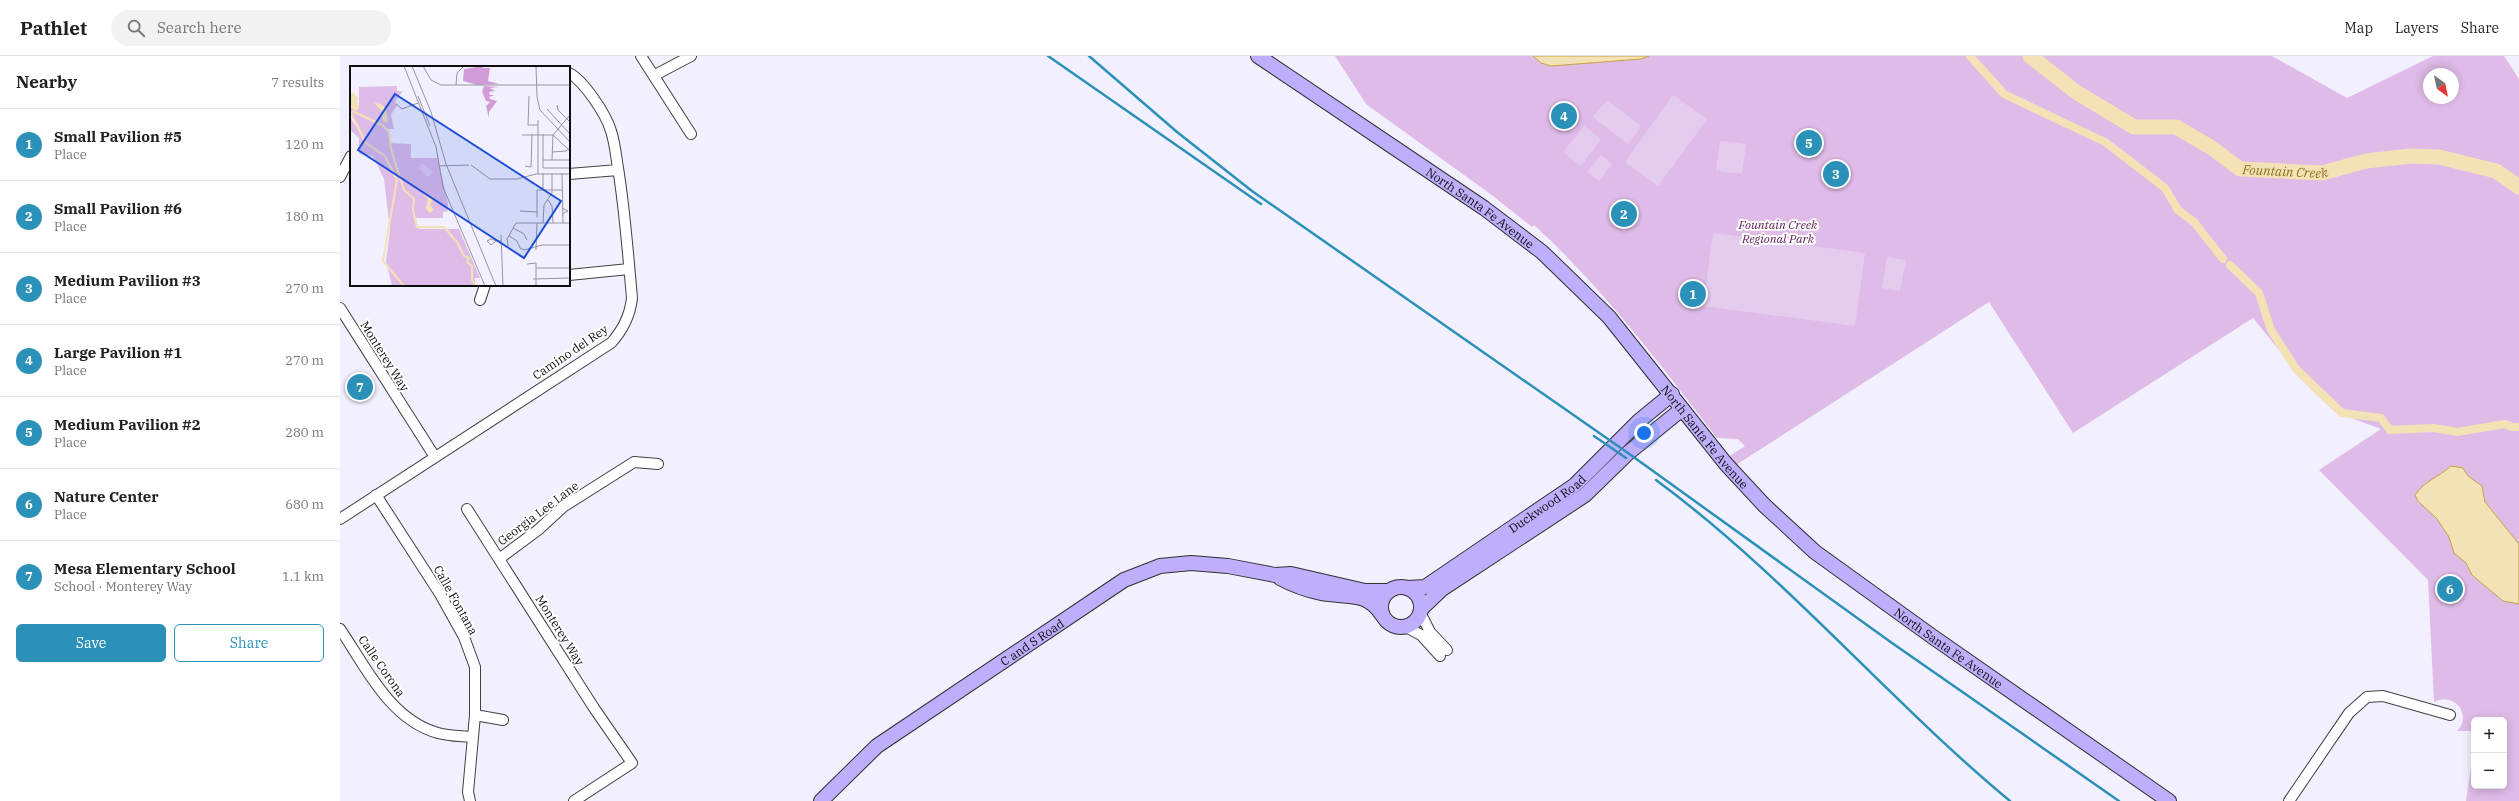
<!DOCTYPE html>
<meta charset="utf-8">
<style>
body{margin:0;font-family:"IBM Plex Serif",serif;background:#f2f2f2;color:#222}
.controls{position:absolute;right:12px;bottom:12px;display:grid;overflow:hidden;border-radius:6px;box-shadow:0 2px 10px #0003}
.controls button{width:36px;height:36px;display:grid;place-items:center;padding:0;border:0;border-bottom:1px solid #e0e0e0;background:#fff;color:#222;font:20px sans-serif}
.compass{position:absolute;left:2083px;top:12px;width:36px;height:36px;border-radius:50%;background:#fff;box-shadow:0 2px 10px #0003;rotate:147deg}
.you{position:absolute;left:1304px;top:377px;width:14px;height:14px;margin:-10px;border:3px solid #fff;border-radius:50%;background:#1a73e8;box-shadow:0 0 0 6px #1a73e833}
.badge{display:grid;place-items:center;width:26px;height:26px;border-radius:50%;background:#2b91b9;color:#fff;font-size:13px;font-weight:700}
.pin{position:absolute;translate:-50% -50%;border:2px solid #fff;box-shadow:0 1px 4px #0006}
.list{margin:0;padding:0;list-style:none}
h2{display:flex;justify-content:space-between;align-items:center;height:52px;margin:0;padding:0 16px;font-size:17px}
h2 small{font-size:13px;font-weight:400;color:#767676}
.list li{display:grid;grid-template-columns:26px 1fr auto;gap:12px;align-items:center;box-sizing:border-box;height:72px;padding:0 16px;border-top:1px solid #e0e0e0}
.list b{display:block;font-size:15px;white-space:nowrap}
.list p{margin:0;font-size:13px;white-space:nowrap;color:#767676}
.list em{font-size:13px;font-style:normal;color:#767676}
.actions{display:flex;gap:8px;padding:12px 16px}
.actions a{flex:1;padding:9px 0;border:1px solid #2b91b9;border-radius:6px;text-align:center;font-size:14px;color:#2b91b9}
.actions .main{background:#2b91b9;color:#fff}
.icon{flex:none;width:22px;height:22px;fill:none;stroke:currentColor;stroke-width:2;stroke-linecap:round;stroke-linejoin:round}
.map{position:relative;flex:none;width:2179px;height:745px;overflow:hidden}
header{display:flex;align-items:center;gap:24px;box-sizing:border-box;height:56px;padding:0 20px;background:#fff;border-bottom:1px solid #e0e0e0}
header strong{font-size:19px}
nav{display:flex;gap:22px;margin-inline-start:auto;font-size:14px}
.search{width:280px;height:36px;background:#f2f2f2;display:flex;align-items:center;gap:10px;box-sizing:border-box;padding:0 14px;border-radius:22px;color:#767676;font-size:15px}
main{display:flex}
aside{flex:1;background:#fff}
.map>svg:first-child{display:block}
.green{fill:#dfbbe8;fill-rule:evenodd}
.pitch{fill:#e4ccef}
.water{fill:#f4e2b7;stroke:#c8a341}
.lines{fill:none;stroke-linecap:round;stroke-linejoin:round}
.canal{stroke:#f4e2b7;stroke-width:8}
.river{stroke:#f4e2b7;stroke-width:15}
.street-casing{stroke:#414141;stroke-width:12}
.secondary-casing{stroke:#303030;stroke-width:16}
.street{stroke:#fff;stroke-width:10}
.secondary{stroke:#bfaefc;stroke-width:14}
.rail{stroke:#2b91b9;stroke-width:2.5}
.labels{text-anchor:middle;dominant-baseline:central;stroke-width:4;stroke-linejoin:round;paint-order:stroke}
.street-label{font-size:12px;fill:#0e0e0e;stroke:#fff}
.park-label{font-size:12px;font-style:italic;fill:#64215c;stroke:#fff}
.water-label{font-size:13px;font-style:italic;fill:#8e731b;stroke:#fff}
.inset-river{fill:none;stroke:#f4e2b7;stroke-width:2}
.inset-road{fill:none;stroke:#97969e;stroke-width:1}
.view{fill:#1d4ed8;fill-opacity:0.15;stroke:#1d4ed8;stroke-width:2}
.inset-edge{fill:none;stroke:#0e0e0e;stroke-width:2}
</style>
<header>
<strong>Pathlet</strong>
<div class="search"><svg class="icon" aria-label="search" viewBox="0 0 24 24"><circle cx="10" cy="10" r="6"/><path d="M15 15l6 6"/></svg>Search here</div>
<nav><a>Map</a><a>Layers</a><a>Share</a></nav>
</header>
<main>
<aside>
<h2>Nearby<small>7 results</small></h2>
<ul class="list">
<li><span class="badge">1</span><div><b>Small Pavilion #5</b><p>Place</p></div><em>120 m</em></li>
<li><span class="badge">2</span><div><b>Small Pavilion #6</b><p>Place</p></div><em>180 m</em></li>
<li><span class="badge">3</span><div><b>Medium Pavilion #3</b><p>Place</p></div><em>270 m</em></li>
<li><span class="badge">4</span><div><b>Large Pavilion #1</b><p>Place</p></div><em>270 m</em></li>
<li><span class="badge">5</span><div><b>Medium Pavilion #2</b><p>Place</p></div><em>280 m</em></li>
<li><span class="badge">6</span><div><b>Nature Center</b><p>Place</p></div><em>680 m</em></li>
<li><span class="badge">7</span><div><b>Mesa Elementary School</b><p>School · Monterey Way</p></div><em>1.1 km</em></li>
</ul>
<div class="actions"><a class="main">Save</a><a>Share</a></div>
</aside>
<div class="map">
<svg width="2179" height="745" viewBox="0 0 2179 745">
<rect width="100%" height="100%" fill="#f2f0fe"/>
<path class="green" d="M 995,0 L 1932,0 L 2007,42 L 2093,0 L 2164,0 L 2179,23 L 2179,745 L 2126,745 L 2134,691 L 2134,730 L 2164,730 L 2164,664 L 2134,664 L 2134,675 L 2117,675 C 2133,659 2114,635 2094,646 L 2088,524 L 1979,414 L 2041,373 L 1995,356 L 1970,332 L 1913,262 L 1733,377 L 1649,246 L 1396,409 L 1388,401 L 1405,390 L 1398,383 L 1377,382 C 1318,306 1265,234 1194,169 L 1192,171 L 1153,140 L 1026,48 ZM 2089,18 L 2113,18 L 2113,42 L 2089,42 Z"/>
<path class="pitch" d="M 1333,39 L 1367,63 L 1318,130 L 1285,106 Z
M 1267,44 L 1301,70 L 1288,88 L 1253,61 Z
M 1244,70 L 1261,83 L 1241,110 L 1223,96 Z
M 1380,85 L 1406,88 L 1402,118 L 1376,115 Z
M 1261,99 L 1272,108 L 1259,125 L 1247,116 Z
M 1373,177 L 1525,197 L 1515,270 L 1363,250 Z
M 1547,201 L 1566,204 L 1560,235 L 1542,232 Z"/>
<path class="water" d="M 1193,0 L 1309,0 L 1301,3 L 1211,10 L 1201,7 Z
M 2111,410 L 2123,412 L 2128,420 L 2142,430 L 2145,446 L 2179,488 L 2179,548 L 2163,545 L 2132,519 L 2126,507 L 2114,497 L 2109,481 L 2097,463 L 2078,445 L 2075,439 C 2086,424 2097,422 2111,410 Z"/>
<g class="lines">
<path class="canal" d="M 1630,0 L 1664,38 L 1765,86 L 1825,132 L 1838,154 L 1854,166 L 1883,203
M 1890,209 L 1919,237 L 1931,274 L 1956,313 L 2002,357 L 2041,362 L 2050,374 L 2093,372 L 2113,375
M 2117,376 L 2165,368 L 2172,371 L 2179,371"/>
<path class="river" id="s1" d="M 1690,0 L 1736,36 L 1794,71 L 1836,71 L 1872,92 L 1900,113 L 1982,117 L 2026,105 L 2071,100 L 2099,101 L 2156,115 L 2179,131"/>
<g class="street-casing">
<path id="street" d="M 301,0 L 351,78
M 315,19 L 351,0
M 229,118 L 278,114
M 0,121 L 11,100
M 229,219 L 289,213
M 140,244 L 145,229
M 0,252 L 95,401
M 36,439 L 100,538 L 124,581 L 135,611 L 135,659 L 128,736 L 130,745
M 127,453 L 254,652 L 292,707 L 234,745
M 0,463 L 271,287 C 283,274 290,260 292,242 C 288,198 285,155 278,112 C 276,100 275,87 271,75 C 266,58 244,25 229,17
M 159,503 L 198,474 L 223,451 L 294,406 L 318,408
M 1080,556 L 1090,576 L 1107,594
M 1066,571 L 1081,579 L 1100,600
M 0,573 C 26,611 50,664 98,677 C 108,680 121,680 131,681
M 135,659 L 163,664
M 1949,745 L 2009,657 L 2027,641 L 2043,640 L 2110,659"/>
</g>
<g class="secondary-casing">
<g id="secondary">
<path id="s2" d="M 918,0 L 1144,152 L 1202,196 L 1269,261 L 1386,408 L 1424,449 L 1475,496 L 1593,581 L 1829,745"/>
<path d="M 940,522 C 953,529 967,534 981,537 C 1005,542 1027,534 1042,559"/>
<circle cx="1061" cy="551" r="20"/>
<path id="s3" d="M 1067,532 L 1085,531 L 1235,429 L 1299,365 L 1332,338"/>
<path d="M 1081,553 L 1102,533 L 1245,439 L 1288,397 L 1342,353"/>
<path id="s4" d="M 481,745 L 537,690 L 784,524 L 820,510 L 851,507 L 888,510 L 935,519 L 951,518 L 1025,535 L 1049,535"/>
</g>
</g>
<use href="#street" class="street"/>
<use href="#secondary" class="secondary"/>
<path class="rail" d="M 708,0 L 921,148
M 749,0 L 837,76 L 912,135 L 1288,397 L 1552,587 L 1779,745
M 1254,380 L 1286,402
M 1316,424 C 1445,519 1548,644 1670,745"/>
</g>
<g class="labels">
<g class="street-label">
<text stroke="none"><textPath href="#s2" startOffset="269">North Santa Fe Avenue</textPath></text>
<text transform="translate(230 296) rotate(-34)">Camino del Rey</text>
<text transform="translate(45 300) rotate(58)">Monterey Way</text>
<text stroke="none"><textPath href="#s2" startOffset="592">North Santa Fe Avenue</textPath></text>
<text stroke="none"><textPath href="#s3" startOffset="166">Duckwood Road</textPath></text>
<text transform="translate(198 457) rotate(-37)">Georgia Lee Lane</text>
<text transform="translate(116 544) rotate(61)">Calle Fontana</text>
<text transform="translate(220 574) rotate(58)">Monterey Way</text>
<text stroke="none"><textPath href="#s4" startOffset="265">C and S Road</textPath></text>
<text stroke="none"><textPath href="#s2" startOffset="916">North Santa Fe Avenue</textPath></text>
<text transform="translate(42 610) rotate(55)">Calle Corona</text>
</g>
<g class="park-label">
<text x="1438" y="168">Fountain Creek<tspan x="1438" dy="14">Regional Park</tspan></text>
</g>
<g class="water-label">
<text stroke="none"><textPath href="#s1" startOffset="290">Fountain Creek</textPath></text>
</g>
</g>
<g transform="translate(10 10)">
<rect width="220" height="220" fill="#f2f0fe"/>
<path d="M 47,20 L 47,25 L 53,25 L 45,35 L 47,39 L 41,49 L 44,63 L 37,63 L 41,77 L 61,78 L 61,92 L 88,92 L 98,138 L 98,145 L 93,146 L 93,152 L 66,152 L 67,160 L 69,163 L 109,163 L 130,212 L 125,212 L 125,220 L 42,220 L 36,195 L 40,164 L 34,113 L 23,90 L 9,88 L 9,72 L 0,64 L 0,51 L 9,65 L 9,60 L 0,47 L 0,39 L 9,40 L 9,21 Z" fill="#dfbbe8"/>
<path d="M 134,0 L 132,2 L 140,2 L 138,15 L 149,18 L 128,19 L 113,15 L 114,3 ZM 134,20 L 149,21 L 140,22 L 145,25 L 139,26 L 140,29 L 145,29 L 139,31 L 140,33 L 147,35 L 139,46 L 139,52 L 136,40 L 140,36 L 136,35 L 132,26 Z" fill="#d19bd8"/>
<path d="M 72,97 L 83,106 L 78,111 L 68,102 Z" fill="#e4ccef"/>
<path d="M 3,26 L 9,33 L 7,34 L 9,42 L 6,45 L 0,41 L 0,29 ZM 24,37 L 31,38 L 36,43 L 38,56 L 33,56 L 32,45 ZM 72,127 L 83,133 L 80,139 L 84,144 L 80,147 L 76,143 L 78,133 Z" fill="#f4e2b7"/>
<path class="inset-river" d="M 0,45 L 16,77 L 35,90 L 47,114 L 33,195 L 54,220M 2,45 L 32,59M 32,59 L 39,66 L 41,83M 41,83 L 54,124 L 64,133 L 63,144 L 67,161 L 94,161 L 105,174M 106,174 L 114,190 L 119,192 L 117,196 L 122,200 L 122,214 L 126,220"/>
<path class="inset-road" d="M 54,0 L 86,81 L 93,121 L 135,220M 62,0 L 81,46 L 96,98 L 146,220M 73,0 L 81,14 L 91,19 L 220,19M 186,0 L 187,31 L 190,44 L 220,76M 106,19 L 107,7 L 114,0M 68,30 L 80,60M 179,30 L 178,59 L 188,59M 46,38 L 52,43 L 68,37M 207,39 L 208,44 L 220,56M 197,43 L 220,68M 188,54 L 188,108M 193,68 L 193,102 L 220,102M 172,69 L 203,69 L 220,85M 202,86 L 216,85 L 220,82M 193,94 L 220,94M 202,94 L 203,69 L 220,49M 121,99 L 140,113 L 167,113 L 186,108 L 220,108M 89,100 L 119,99M 175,100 L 181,101 L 182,68M 193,107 L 193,124M 212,107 L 213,157M 198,134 L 202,140 L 203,157M 212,142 L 218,145 L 212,148M 170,145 L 187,146M 187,151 L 187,124 L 212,124M 193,157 L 194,139 L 202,127 L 202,107M 163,162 L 174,168 L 177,174M 151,169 L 153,220M 159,170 L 167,175 L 170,182 L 174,184 L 192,179 L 220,179M 146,175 L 141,173 L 137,175 L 141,179 L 146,175 L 151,175M 158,180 L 157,173 L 166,157 L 220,157M 186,184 L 187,157M 177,198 L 186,197 L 186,220M 186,202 L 220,202M 183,213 L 220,212"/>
<path class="view" d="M 45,28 L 211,135 L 174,192 L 8,84 Z"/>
<rect width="220" height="220" class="inset-edge"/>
</g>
</svg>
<div class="controls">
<button>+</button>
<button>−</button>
</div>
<svg class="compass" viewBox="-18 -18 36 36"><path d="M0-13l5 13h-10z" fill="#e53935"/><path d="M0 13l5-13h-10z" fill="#767676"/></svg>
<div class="you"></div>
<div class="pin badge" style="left:1353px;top:238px">1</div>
<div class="pin badge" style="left:1284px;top:158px">2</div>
<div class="pin badge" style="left:1496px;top:118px">3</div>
<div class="pin badge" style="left:1224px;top:60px">4</div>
<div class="pin badge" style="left:1469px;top:87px">5</div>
<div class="pin badge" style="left:2110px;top:533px">6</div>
<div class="pin badge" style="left:20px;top:331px">7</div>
</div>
</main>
